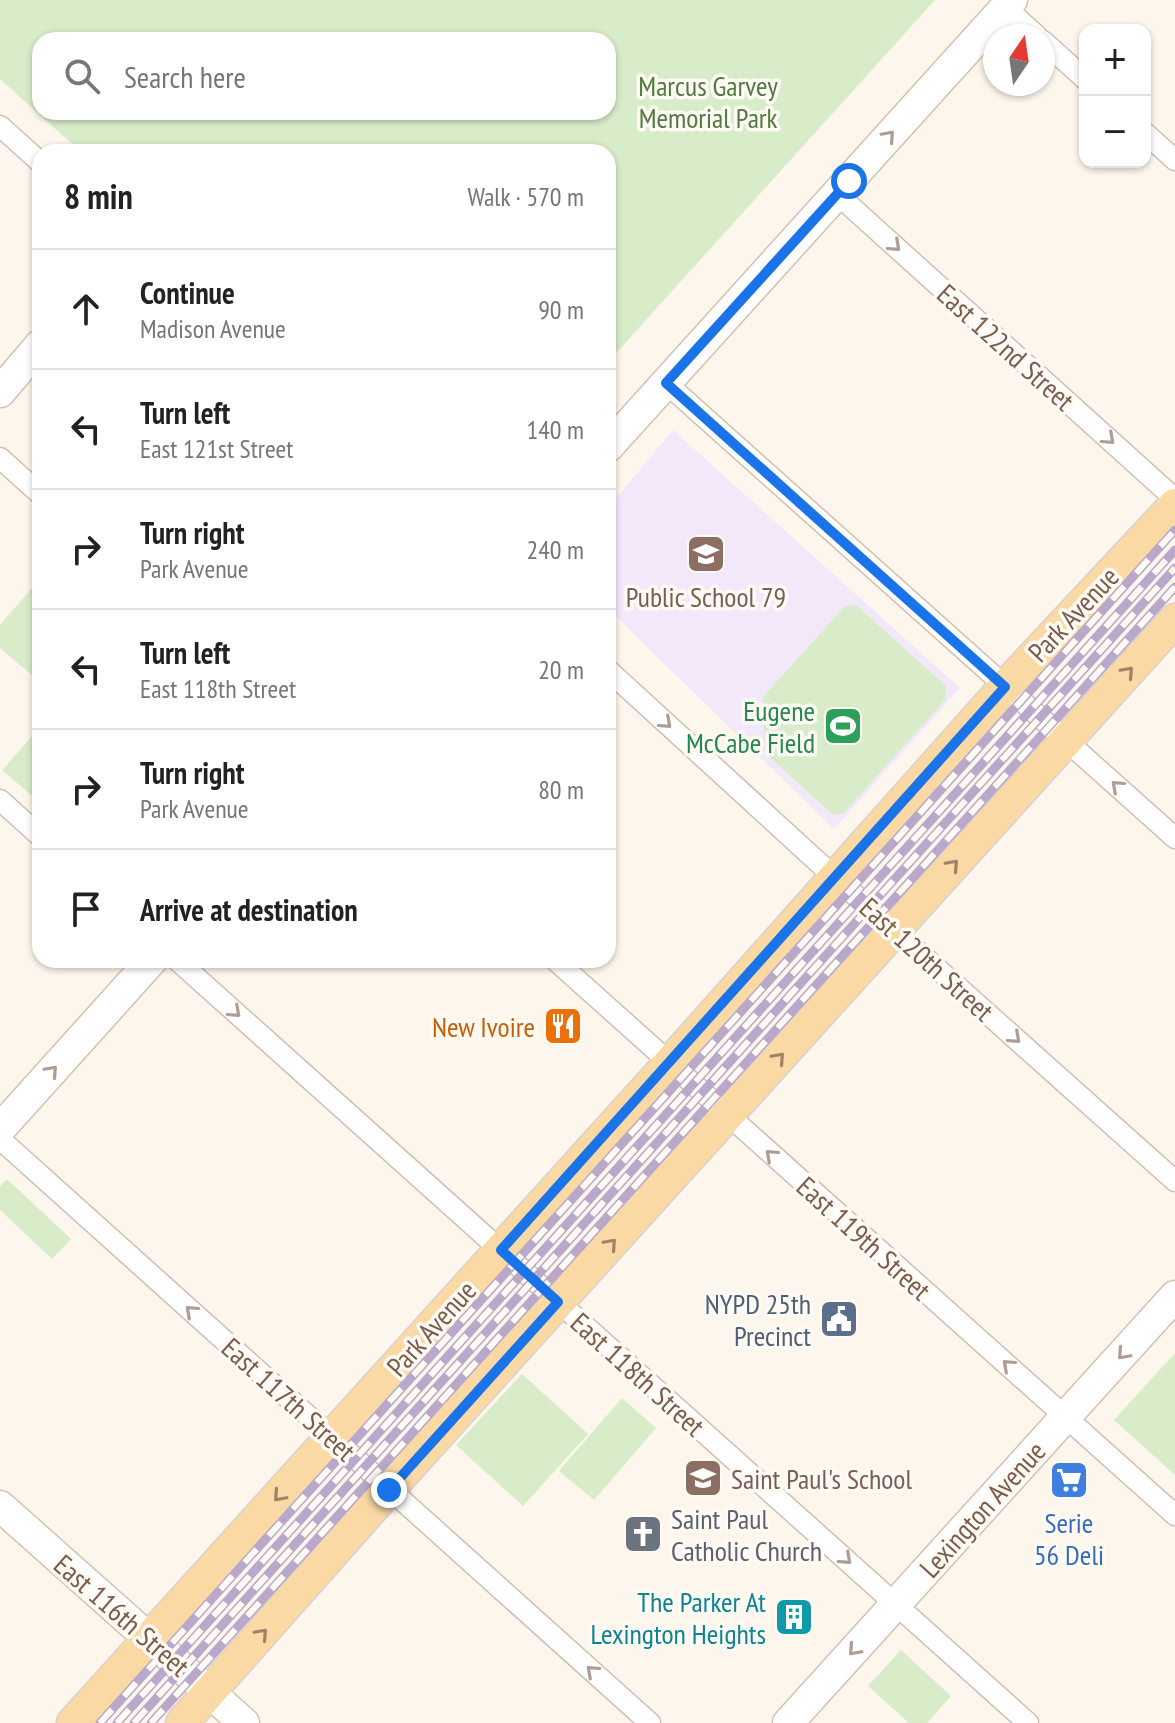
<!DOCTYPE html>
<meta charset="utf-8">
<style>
body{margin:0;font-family:"PT Sans Narrow",sans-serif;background:#f2f2f2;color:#222}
.controls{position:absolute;right:24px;top:24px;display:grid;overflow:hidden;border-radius:16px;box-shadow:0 2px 6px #0004}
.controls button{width:72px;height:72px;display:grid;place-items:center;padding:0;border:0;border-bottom:2px solid #e0e0e0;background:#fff;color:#222;font:40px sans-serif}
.compass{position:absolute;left:983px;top:24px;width:72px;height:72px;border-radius:50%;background:#fff;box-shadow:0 2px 6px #0004;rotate:13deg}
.stop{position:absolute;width:24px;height:24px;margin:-18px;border:6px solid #1a73e8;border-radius:50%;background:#fff}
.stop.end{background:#1a73e8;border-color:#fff;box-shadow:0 2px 8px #0008}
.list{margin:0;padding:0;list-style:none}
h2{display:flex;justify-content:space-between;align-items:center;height:104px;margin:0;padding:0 32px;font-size:34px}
h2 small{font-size:26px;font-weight:400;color:#767676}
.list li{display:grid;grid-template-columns:52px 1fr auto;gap:24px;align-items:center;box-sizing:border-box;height:120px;padding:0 32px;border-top:2px solid #e0e0e0}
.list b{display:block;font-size:30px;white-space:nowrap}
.list p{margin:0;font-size:26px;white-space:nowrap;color:#767676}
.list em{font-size:26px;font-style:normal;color:#767676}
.icon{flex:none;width:44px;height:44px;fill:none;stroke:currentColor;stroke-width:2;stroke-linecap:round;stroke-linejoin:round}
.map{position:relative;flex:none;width:1175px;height:1723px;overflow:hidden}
.search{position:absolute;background:#fff;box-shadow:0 2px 6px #0004;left:32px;top:32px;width:584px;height:88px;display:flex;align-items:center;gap:20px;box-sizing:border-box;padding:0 28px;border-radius:24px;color:#767676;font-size:30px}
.panel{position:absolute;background:#fff;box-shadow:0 2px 6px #0004;left:32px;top:144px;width:584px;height:824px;border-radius:24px}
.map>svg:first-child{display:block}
.education{fill:#f3e8fa}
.green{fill:#d8ecc9;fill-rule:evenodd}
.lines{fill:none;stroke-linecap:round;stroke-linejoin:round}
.street-casing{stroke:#d1beb0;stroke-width:23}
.secondary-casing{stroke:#d6c0b0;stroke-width:33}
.primary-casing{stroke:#dad1cd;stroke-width:35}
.street{stroke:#fff;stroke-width:20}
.secondary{stroke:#fff;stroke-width:30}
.primary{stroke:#fbd9a5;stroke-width:32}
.rail-casing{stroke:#b9a8c9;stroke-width:9}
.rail{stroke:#fffaf3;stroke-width:6;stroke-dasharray:18;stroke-linecap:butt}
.oneway{stroke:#af9d94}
.oneway2{stroke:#a18267}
.route{stroke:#1a73e8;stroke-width:10}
.labels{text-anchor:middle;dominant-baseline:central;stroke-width:7;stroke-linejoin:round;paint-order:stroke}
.park-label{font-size:28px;fill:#537a41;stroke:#fffaf3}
.street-label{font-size:28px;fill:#7a5c4d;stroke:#fffaf3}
.education-label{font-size:28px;fill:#785e54;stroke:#fffaf3}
.leisure-label{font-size:28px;fill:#27864d;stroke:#fffaf3;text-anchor:end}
.food-label{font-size:28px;fill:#c56008;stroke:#fffaf3;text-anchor:end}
.service-label{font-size:28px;fill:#4e5e75;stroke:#fffaf3;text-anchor:end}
.worship-label{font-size:28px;fill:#5b616d;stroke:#fffaf3;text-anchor:start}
.shop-label{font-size:28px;fill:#366cbe;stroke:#fffaf3}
.culture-label{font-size:28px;fill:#0d838f;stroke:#fffaf3;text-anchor:end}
</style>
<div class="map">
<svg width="1175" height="1723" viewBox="0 0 1175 1723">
<rect width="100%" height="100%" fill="#fdf6ec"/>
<path class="education" d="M 673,430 L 960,688 L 834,829 L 608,609 L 608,508 Z"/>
<path class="green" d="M 0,0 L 935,0 L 608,362 L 608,152 L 81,152 L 0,79 ZM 40,40 L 608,40 L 608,112 L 40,112 Z
M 31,589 L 40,597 L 40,682 L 0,648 L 0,625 Z
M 856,605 L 946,686 L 946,699 L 843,814 L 832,814 L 765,753 L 763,697 L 845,606 Z
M 40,727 L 40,803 L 2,770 Z
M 7,1179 L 71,1239 L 52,1259 L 0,1210 L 0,1186 Z
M 1175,1353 L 1175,1475 L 1114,1420 Z
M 522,1374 L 588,1434 L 523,1506 L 456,1445 Z
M 622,1398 L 656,1428 L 594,1500 L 559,1471 Z
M 901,1650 L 951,1696 L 927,1723 L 909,1723 L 868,1686 Z"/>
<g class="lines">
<g class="street-casing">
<path id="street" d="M 1005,7 L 1037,36
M 1043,41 L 1085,79
M 0,126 L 40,162
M 1145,133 L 1175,160
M 837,194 L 1175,499
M 666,383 L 1175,838
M 0,458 L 40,494
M 608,670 L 819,863 L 1175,1181
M 0,800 L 40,836
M 177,960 L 1028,1723
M 555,960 L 1175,1515
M 0,1139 L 650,1723"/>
</g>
<g class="secondary-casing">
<path id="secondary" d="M 0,392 L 40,345
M 608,447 L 1012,0
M 0,1129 L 152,960
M 0,1506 L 244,1723
M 788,1723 L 1175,1296"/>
</g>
<g class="primary-casing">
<path id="primary" d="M 73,1723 L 669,1064 L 1005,687 L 1175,505
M 182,1723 L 407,1469 L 1175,620"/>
</g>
<use href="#street" class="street"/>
<use href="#secondary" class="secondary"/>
<use href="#primary" class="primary"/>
<g class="rail-casing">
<path id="rail" d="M 100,1723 L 1175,530
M 117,1723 L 1175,550
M 134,1723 L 1175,568
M 151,1723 L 1175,587"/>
</g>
<use href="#rail" class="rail"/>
</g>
<defs><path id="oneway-chevron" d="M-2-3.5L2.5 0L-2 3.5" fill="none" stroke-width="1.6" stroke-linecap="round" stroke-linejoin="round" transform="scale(2)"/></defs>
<g class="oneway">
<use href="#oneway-chevron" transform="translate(889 136) rotate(-48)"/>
<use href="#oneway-chevron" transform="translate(895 246) rotate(42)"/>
<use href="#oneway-chevron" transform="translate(1109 439) rotate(42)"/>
<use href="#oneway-chevron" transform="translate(666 723) rotate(42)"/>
<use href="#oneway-chevron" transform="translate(1117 786) rotate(-138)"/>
<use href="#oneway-chevron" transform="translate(235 1012) rotate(42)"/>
<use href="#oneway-chevron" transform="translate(1015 1038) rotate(42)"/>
<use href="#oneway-chevron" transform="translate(52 1071) rotate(-48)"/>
<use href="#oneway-chevron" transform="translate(771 1155) rotate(-138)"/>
<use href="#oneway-chevron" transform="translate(191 1311) rotate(-138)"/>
<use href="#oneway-chevron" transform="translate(1123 1354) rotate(132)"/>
<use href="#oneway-chevron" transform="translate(1008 1365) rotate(-138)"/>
<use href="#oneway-chevron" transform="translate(846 1559) rotate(42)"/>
<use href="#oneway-chevron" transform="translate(854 1650) rotate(132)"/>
<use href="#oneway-chevron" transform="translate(592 1671) rotate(-138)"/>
</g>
<g class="oneway2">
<use href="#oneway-chevron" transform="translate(1128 672) rotate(-48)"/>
<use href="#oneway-chevron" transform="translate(953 865) rotate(-48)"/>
<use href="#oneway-chevron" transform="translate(779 1058) rotate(-48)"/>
<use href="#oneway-chevron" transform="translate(611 1244) rotate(-48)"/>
<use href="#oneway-chevron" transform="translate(279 1496) rotate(132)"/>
<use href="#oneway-chevron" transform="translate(262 1634) rotate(-48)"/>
</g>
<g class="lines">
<path class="route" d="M 389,1490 L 558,1302 L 501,1250 L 1005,687 L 666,383 L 849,181"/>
</g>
<defs>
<g id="school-square" transform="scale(2)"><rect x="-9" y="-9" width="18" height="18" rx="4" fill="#8d6e63" stroke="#fffaf3"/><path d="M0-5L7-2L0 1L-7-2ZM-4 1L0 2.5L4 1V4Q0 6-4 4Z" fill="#fff"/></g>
<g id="stadium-square" transform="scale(2)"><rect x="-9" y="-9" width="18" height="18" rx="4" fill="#2e9e5b" stroke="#fffaf3"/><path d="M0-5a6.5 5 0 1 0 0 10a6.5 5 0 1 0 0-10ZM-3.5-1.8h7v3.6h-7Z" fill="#fff"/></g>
<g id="restaurant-square" transform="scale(2)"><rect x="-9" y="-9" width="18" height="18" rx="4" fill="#e8710a" stroke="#fffaf3"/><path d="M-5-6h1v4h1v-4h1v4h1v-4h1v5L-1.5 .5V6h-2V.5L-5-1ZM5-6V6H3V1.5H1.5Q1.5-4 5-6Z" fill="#fff"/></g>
<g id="civic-square" transform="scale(2)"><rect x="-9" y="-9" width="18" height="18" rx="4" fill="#5c6f8a" stroke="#fffaf3"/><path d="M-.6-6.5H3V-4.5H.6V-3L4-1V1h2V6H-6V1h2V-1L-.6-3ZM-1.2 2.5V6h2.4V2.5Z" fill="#fff"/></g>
<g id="supermarket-square" transform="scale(2)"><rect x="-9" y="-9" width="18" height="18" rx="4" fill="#3f7fe0" stroke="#fffaf3"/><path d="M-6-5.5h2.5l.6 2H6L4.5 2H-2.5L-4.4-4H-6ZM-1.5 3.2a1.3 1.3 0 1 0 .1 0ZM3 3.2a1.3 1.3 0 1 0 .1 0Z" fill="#fff"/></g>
<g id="church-square" transform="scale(2)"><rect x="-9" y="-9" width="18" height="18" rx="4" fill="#6b7280" stroke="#fffaf3"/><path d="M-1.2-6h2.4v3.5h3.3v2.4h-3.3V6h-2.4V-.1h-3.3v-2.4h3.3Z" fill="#fff"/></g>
<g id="building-square" transform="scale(2)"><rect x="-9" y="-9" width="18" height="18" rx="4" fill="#0f9aa8" stroke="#fffaf3"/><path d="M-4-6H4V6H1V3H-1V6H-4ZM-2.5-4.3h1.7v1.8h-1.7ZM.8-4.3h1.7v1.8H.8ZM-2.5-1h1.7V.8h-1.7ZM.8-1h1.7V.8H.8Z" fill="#fff"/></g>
</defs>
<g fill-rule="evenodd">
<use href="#school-square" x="706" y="554"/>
<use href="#stadium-square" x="843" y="726"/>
<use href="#restaurant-square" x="563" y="1026"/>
<use href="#civic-square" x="839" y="1319"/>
<use href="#school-square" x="703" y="1478"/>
<use href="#supermarket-square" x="1069" y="1480"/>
<use href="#church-square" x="643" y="1534"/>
<use href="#building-square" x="794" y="1617"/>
</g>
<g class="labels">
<g class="park-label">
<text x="708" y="85">Marcus Garvey<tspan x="708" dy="32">Memorial Park</tspan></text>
</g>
<g class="street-label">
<text transform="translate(1006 347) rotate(42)">East 122nd Street</text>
<text transform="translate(1073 614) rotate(-47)">Park Avenue</text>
<text transform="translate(927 959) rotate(42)">East 120th Street</text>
<text transform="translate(864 1238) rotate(42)">East 119th Street</text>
<text transform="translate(431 1328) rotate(-48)">Park Avenue</text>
<text transform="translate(638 1374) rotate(42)">East 118th Street</text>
<text transform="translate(289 1399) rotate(42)">East 117th Street</text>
<text transform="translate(982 1509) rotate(-48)">Lexington Avenue</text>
<text transform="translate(122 1615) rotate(41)">East 116th Street</text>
</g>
<g class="education-label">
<text x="706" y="596">Public School 79</text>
<text x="731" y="1478" text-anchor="start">Saint Paul's School</text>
</g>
<g class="leisure-label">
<text x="815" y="710">Eugene<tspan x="815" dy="32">McCabe Field</tspan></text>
</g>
<g class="food-label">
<text x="535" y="1026">New Ivoire</text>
</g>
<g class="service-label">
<text x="811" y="1303">NYPD 25th<tspan x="811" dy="32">Precinct</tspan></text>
</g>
<g class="worship-label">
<text x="671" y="1518">Saint Paul<tspan x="671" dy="32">Catholic Church</tspan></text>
</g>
<g class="shop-label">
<text x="1069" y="1522">Serie<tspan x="1069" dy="32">56 Deli</tspan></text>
</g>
<g class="culture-label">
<text x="766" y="1601">The Parker At<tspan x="766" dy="32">Lexington Heights</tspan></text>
</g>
</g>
</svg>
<div class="controls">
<button>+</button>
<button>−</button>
</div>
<svg class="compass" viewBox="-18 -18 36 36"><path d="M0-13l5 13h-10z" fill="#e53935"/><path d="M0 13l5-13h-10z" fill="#767676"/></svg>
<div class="stop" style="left:849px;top:181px"></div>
<div class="stop end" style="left:389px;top:1490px"></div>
<div class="search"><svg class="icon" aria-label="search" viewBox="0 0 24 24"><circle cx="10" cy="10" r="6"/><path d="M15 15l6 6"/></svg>Search here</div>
<section class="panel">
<h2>8 min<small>Walk · 570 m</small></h2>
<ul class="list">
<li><svg class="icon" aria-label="ahead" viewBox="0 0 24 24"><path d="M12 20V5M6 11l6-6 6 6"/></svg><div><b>Continue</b><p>Madison Avenue</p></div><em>90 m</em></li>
<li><svg class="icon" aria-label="left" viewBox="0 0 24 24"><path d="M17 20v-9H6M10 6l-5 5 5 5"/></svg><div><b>Turn left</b><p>East 121st Street</p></div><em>140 m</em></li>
<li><svg class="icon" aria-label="right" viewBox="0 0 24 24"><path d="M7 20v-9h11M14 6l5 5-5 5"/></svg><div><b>Turn right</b><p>Park Avenue</p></div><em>240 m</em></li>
<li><svg class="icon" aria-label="left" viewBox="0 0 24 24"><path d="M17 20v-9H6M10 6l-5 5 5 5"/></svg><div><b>Turn left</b><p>East 118th Street</p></div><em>20 m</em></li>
<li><svg class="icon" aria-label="right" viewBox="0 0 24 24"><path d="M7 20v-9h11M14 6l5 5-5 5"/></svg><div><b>Turn right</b><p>Park Avenue</p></div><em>80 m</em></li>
<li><svg class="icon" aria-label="arrive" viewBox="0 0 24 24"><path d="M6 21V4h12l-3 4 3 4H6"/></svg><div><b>Arrive at destination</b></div></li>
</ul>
</section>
</div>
